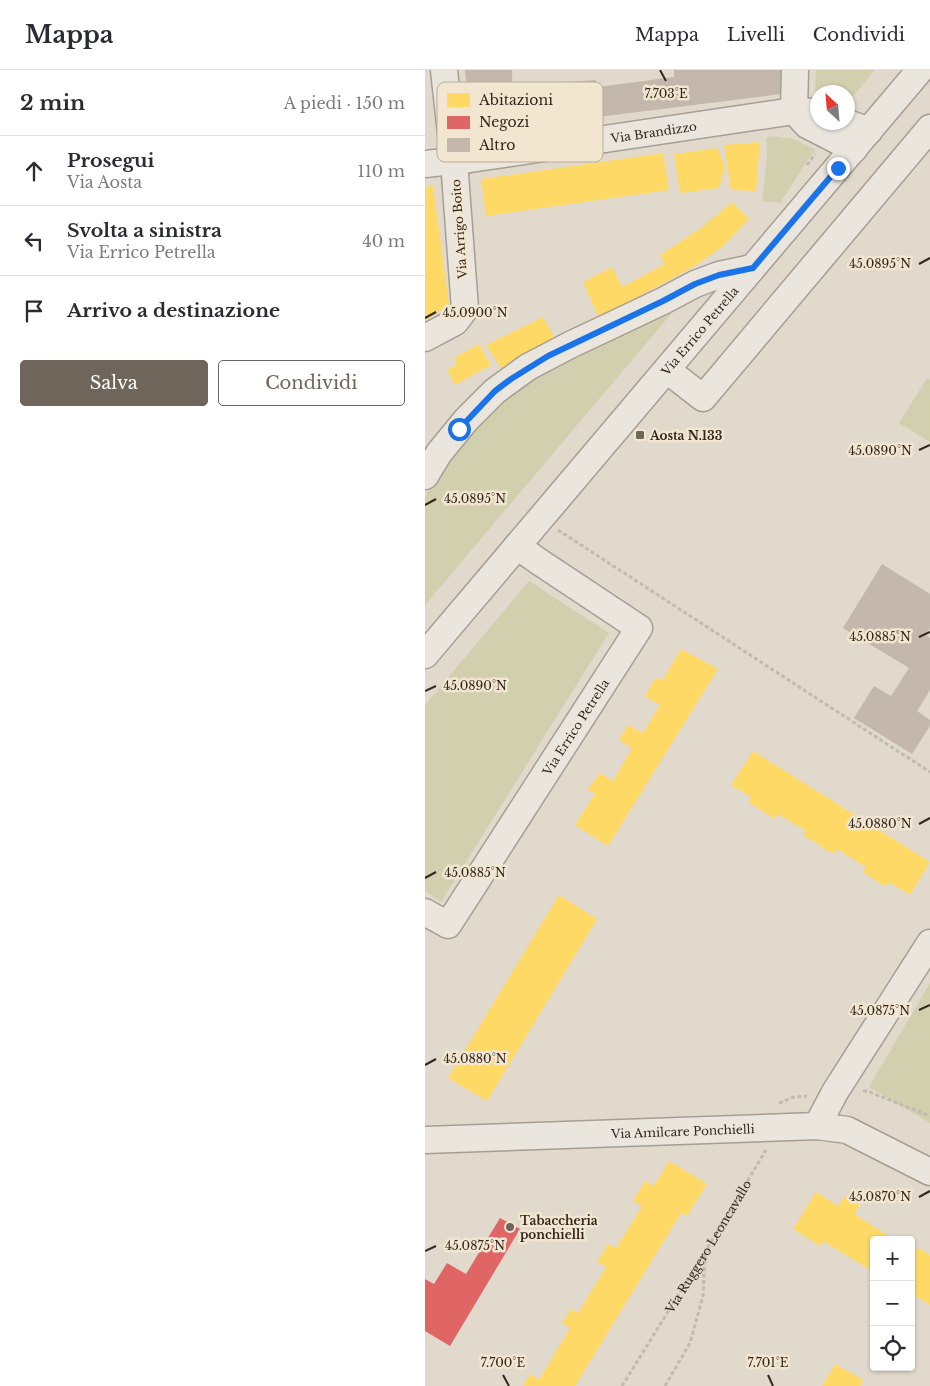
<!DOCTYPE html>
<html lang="it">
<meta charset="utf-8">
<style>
body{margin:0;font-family:"Libre Baskerville",serif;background:#f7f7f7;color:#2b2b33}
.controls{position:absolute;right:15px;bottom:15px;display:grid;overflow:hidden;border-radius:5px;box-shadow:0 1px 4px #0004}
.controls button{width:45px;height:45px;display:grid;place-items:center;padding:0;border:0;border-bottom:1px solid #e1e1e2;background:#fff;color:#2b2b33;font:25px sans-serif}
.compass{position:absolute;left:385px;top:15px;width:45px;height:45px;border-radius:50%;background:#fff;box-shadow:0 1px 4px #0004;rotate:334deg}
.stop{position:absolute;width:15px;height:15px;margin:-11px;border:4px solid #1a73e8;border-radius:50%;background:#fff}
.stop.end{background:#1a73e8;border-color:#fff;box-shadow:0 1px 5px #0008}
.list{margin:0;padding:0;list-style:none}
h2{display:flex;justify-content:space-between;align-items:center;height:65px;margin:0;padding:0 20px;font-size:21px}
h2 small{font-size:16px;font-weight:400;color:#7c7c81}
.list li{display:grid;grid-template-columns:32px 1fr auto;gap:15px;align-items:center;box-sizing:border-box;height:70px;padding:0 20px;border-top:1px solid #e1e1e2}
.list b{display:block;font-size:19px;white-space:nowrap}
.list p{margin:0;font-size:16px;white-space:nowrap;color:#7c7c81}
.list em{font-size:16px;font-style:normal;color:#7c7c81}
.actions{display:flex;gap:10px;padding:15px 20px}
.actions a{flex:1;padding:11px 0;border:1px solid #70655b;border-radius:5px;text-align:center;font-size:18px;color:#70655b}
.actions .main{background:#70655b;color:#fff}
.icon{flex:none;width:28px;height:28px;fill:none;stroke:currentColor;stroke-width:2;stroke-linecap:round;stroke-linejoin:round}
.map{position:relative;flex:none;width:505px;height:1316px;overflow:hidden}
header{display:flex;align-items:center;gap:30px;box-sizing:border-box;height:70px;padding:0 25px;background:#fff;border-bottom:1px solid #e1e1e2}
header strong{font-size:24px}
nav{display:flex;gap:28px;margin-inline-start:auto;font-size:18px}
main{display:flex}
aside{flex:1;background:#fff}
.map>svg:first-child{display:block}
.green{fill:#d2cfae}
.homes{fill:#ffd966}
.shops{fill:#e06666}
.building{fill:#c4b7ac}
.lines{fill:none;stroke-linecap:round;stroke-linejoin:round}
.minor-casing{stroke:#a69e95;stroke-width:29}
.path{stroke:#c2bbb4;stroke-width:3;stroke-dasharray:4 2.5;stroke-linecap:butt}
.minor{stroke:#eae5dd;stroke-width:26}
.route{stroke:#1a73e8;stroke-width:6}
.ticks{fill:none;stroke:#33271e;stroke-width:2}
.poi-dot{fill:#70655b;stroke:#f2e6d1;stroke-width:2}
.labels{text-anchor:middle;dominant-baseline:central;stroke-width:5;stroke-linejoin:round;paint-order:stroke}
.street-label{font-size:12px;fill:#33271e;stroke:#f2e6d1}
.poi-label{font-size:12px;font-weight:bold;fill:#33271e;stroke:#f2e6d1;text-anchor:start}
.key{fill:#f2e6d1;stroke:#b9ad9b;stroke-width:1}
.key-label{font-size:14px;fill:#33271e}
.ticks-label{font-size:12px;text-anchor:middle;fill:#33271e;stroke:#f2e6d1;stroke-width:5;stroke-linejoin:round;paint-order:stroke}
</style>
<header>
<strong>Mappa</strong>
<nav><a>Mappa</a><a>Livelli</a><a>Condividi</a></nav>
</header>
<main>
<aside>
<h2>2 min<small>A piedi · 150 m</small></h2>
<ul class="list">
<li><svg class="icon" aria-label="ahead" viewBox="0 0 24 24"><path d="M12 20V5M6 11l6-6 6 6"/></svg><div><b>Prosegui</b><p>Via Aosta</p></div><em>110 m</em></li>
<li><svg class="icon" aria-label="left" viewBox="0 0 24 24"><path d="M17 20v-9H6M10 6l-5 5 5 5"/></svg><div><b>Svolta a sinistra</b><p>Via Errico Petrella</p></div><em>40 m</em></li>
<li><svg class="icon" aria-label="arrive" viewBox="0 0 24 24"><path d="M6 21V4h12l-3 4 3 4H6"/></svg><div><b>Arrivo a destinazione</b></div></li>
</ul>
<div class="actions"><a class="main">Salva</a><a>Condividi</a></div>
</aside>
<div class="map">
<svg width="505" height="1316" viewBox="0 0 505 1316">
<rect width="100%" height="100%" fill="#e1d9cb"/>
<path class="green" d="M 391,0 L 450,0 L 423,32 L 422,22 L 396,22 L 390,20 Z
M 346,66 L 368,69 L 390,79 L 355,133 L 337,131 L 342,87 L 341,68 Z
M 242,241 L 246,244 L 0,535 L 0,427 L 9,409 L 68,339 L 119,298 L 194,267 Z
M 502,308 L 505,310 L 505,372 L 474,353 Z
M 104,511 L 184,563 L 16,832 L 0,821 L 0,635 Z
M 505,913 L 505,1053 L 444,1017 Z"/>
<path class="homes" d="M 335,72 L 331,121 L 306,120 L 299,75 Z
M 292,78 L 300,96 L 294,118 L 255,123 L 249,84 Z
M 238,83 L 244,120 L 61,146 L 56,109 Z
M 8,116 L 24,234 L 0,251 L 0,117 Z
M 307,132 L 324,149 L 297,177 L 268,197 L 174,248 L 158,212 L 187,197 L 197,217 L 240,194 L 235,185 L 276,158 Z
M 118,247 L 131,271 L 76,298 L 61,275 Z
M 54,274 L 66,295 L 30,315 L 22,300 L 32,294 L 29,288 Z
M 256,579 L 293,599 L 183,776 L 150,755 L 170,724 L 163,719 L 175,703 L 188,711 L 207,678 L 194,670 L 203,655 L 218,663 L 235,635 L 220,626 L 231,607 L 237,611 Z
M 328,681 L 505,792 L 485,825 L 464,812 L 461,817 L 438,802 L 441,797 L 412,779 L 408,784 L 378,765 L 381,761 L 353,744 L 350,749 L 323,732 L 326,727 L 306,715 Z
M 134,825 L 172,849 L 62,1031 L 23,1008 Z
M 244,1091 L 282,1114 L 262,1146 L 256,1143 L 150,1316 L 98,1316 L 105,1304 L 114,1310 L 145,1258 L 137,1253 L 146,1239 L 153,1243 L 181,1197 L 172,1192 L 183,1174 L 191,1178 L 217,1136 L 208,1131 L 220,1111 L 229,1116 Z
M 391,1122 L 413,1136 L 420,1126 L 435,1135 L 429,1144 L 470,1170 L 449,1170 L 449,1202 L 398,1171 L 395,1176 L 368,1159 Z
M 493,1178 L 505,1185 L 505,1235 L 486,1223 L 486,1180 L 489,1182 Z
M 410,1294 L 438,1310 L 435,1316 L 397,1316 Z"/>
<path class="shops" d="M 75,1148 L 95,1159 L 25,1276 L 0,1261 L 0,1209 L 9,1214 L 22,1193 L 41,1204 Z"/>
<path class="building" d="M 40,0 L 87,0 L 88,59 L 47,66 Z
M 249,0 L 356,0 L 356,24 L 173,47 L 173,17 L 249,7 Z
M 171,10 L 172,47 L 128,52 L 125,13 Z
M 457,494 L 505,524 L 505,558 L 501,565 L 505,568 L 505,620 L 492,641 L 505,650 L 505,656 L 487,684 L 429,648 L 449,616 L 466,626 L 484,598 L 418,558 Z"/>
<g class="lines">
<g class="minor-casing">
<g id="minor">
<path d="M 370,0 L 369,41 L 382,55 L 429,79"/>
<path d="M 420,52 L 444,61"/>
<path id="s2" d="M 0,94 L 45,89 L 369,41 L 392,42"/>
<path d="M 0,268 L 30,252 L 40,239 L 29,91 L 19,0"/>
<path d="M 242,300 L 278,328 L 505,58"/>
<path d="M 0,406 L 14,383 L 41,350 L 70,321 L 103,297 L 145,275 L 238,231 L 270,214 L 294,205 L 327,198"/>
<path id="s3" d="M 0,585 L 495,0"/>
<path id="s4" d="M 0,842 L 23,855 L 214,558 L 113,491 L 92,476"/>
<path d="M 392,1056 L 410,1022 L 505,873"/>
<path id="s5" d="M 0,1070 L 392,1056 L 422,1060 L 505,1102"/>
</g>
</g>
<g class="path">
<path d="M 382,95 L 390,84"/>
<path d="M 133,460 L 505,702"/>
<path d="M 438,1021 L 442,1021 L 505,1046"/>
<path d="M 354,1033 L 369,1027 L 382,1026"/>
<path id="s1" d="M 197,1316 L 280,1182 L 341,1080"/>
<path d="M 240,1316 L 265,1273 L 278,1226 L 280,1183"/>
</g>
<use href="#minor" class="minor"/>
</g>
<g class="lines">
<path class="route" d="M 34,359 L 70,321 L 86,309 L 123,286 L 238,231 L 270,214 L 294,205 L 328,198 L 413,98"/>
</g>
<path class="ticks" d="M 235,0 L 241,11M 494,194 L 505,188M 0,248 L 11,242M 494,380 L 505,375M 0,435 L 11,429M 494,567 L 505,562M 0,621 L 11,616M 494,754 L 505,748M 0,808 L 11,802M 494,940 L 505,935M 0,995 L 11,989M 494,1127 L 505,1121M 0,1181 L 11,1176M 78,1305 L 84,1316M 343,1305 L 348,1316"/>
<g class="poi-dot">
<rect x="210" y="360" width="10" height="10" rx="2.5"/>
<circle cx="85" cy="1157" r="5"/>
</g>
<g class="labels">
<g class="street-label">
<text stroke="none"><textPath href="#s2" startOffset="231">Via Brandizzo</textPath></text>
<text transform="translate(34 159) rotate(-94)">Via Arrigo Boito</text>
<text stroke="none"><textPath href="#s3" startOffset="425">Via Errico Petrella</textPath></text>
<text stroke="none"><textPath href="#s4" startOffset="262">Via Errico Petrella</textPath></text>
<text stroke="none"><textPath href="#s5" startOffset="258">Via Amilcare Ponchielli</textPath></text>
<text stroke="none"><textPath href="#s1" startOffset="164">Via Ruggero Leoncavallo</textPath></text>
</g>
<g class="poi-label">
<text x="225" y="365">Aosta N.133</text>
<text x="95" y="1150">Tabaccheria<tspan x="95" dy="14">ponchielli</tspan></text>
</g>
</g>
<rect x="12" y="12" width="166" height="80" rx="8" class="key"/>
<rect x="22" y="23" width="23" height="14" fill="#ffd966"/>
<rect x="22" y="46" width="23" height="13" fill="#e06666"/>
<rect x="22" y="68" width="23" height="14" fill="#c4b7ac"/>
<g class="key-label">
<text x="54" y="35">Abitazioni</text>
<text x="54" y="57">Negozi</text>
<text x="54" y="80">Altro</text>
</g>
<g class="ticks-label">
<text x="241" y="28">7.703°E</text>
<text x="455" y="198">45.0895°N</text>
<text x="50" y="247">45.0900°N</text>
<text x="455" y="385">45.0890°N</text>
<text x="50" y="433">45.0895°N</text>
<text x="455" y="571">45.0885°N</text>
<text x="50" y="620">45.0890°N</text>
<text x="455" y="758">45.0880°N</text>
<text x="50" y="807">45.0885°N</text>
<text x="455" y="945">45.0875°N</text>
<text x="50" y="993">45.0880°N</text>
<text x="455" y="1131">45.0870°N</text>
<text x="50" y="1180">45.0875°N</text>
<text x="78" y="1297">7.700°E</text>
<text x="343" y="1297">7.701°E</text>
</g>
</svg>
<div class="controls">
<button>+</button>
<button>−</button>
<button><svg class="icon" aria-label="locate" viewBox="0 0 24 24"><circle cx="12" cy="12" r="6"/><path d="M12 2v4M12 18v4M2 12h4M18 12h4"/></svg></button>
</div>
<svg class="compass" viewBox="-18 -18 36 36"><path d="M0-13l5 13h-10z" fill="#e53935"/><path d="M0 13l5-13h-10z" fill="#7c7c81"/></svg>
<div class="stop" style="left:34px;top:359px"></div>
<div class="stop end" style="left:413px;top:98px"></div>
</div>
</main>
